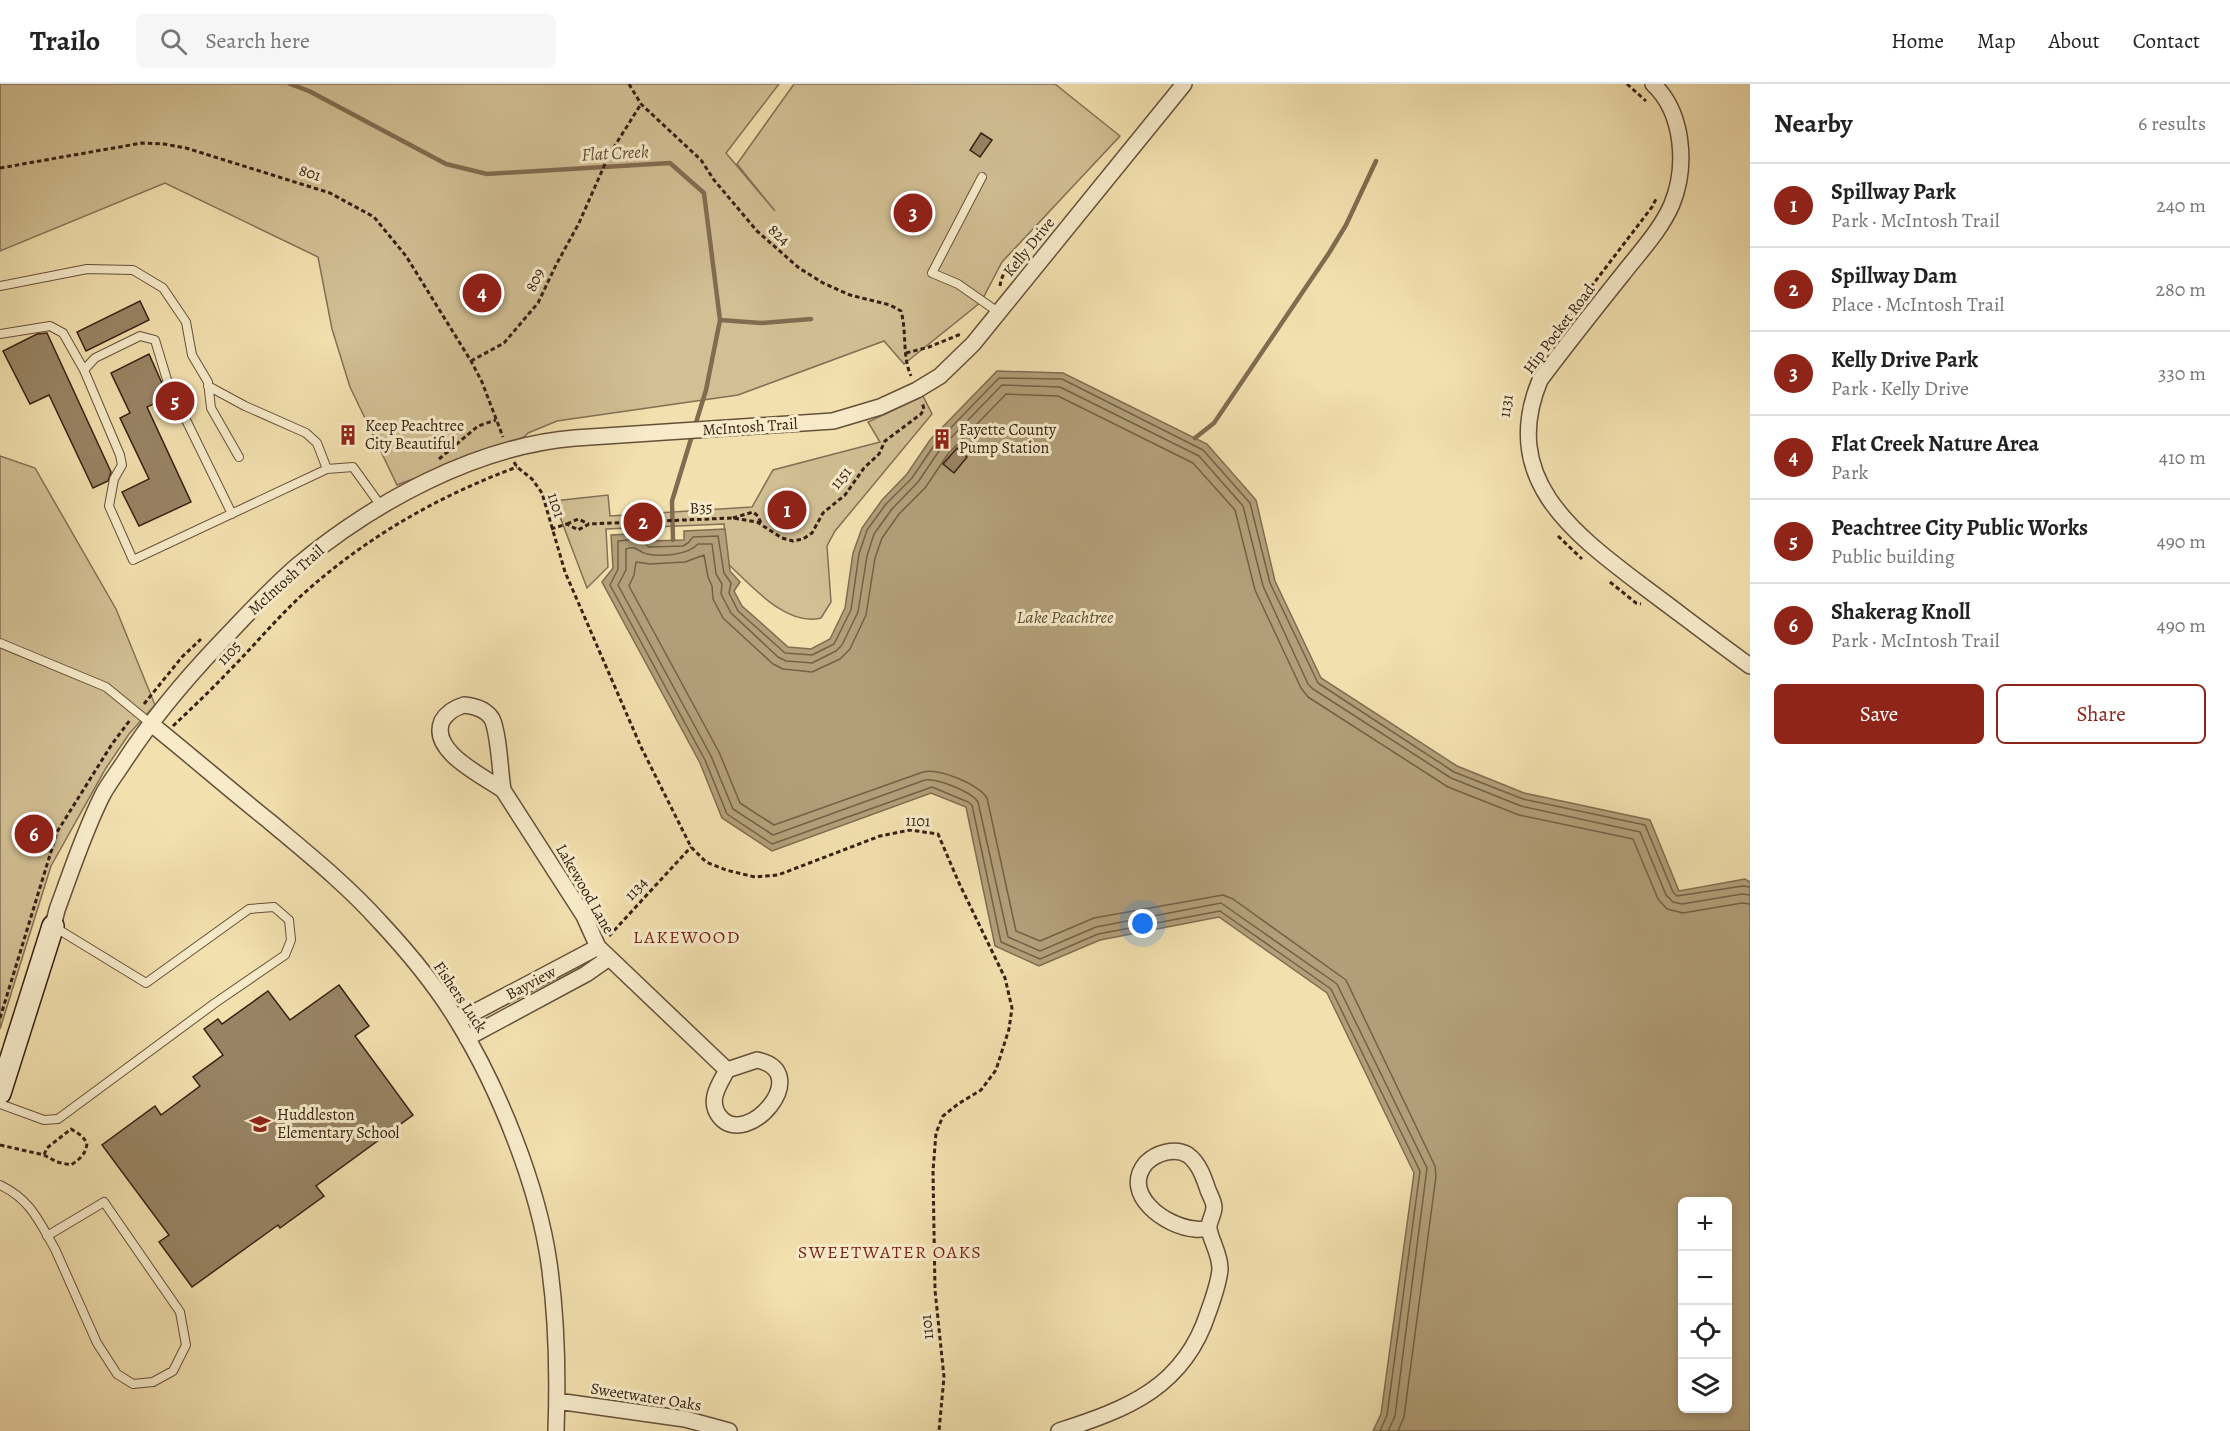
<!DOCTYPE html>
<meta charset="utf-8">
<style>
body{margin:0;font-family:Alegreya,serif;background:#f6f6f6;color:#222}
.controls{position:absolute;right:18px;bottom:18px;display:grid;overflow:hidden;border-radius:9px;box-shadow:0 3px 9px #0003}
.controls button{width:54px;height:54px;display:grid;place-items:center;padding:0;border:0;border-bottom:2px solid #e0e0e0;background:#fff;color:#222;font:30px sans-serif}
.you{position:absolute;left:1143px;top:840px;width:21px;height:21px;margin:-15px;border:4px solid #fff;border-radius:50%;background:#1a73e8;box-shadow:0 0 0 9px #1a73e833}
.badge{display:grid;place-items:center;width:39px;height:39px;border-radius:50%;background:#8f2418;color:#fff;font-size:20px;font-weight:700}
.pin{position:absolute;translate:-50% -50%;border:3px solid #fff;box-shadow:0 2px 6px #0006}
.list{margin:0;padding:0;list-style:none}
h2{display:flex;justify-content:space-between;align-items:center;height:78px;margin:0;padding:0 24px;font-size:26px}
h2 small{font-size:20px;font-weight:400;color:#767676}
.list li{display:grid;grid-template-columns:39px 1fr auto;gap:18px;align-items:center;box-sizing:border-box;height:84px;padding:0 24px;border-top:2px solid #e0e0e0}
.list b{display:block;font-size:22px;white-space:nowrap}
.list p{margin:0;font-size:20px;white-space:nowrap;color:#767676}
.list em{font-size:20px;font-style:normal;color:#767676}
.actions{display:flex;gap:12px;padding:18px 24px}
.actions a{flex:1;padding:14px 0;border:2px solid #8f2418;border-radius:9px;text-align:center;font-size:21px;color:#8f2418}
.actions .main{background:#8f2418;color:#fff}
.icon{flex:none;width:33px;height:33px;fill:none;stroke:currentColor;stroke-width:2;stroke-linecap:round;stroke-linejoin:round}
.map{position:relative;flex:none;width:1750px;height:1347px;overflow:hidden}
header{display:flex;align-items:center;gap:36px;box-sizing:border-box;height:84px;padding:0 30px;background:#fff;border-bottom:2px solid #e0e0e0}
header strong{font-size:28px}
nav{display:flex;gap:33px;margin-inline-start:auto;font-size:21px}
.search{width:420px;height:54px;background:#f6f6f6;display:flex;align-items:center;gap:15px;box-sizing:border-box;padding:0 21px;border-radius:9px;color:#767676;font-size:22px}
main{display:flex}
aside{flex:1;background:#fff}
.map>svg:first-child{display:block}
.green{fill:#d2bf94;stroke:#847054;stroke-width:1.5}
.water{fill:#b29f79;stroke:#816c50;stroke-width:1.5;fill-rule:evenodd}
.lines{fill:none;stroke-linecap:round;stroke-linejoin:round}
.shore{stroke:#746046;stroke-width:1.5}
.stream{stroke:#816c50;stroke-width:4.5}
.building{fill:#988464;stroke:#372013;stroke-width:1.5}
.lane-casing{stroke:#66503a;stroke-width:10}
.street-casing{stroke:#66503a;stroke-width:18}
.secondary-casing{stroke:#372013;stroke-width:24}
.path{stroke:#372013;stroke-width:3;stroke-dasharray:4.5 3;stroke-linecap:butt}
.lane{stroke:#f7ebca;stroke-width:8}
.street{stroke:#f7ebca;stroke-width:15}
.secondary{stroke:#f7ebca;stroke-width:21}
.labels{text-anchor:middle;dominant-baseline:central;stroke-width:6;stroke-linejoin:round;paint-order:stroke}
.street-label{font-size:16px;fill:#372013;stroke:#f7ebca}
.poi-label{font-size:16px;fill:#372013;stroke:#f7ebca;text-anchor:start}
.water-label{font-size:18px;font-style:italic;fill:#624c37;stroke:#f7ebca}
.neighbourhood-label{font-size:18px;letter-spacing:1.5px;fill:#7a1f14;stroke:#f7ebca}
</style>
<header>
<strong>Trailo</strong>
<div class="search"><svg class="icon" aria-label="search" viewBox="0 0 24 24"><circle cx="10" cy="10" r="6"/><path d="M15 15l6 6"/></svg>Search here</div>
<nav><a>Home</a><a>Map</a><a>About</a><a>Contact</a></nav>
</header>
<main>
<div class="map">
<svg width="1750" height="1347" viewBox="0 0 1750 1347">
<rect width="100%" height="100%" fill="#f2e0ae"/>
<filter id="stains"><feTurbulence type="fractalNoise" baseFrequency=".00333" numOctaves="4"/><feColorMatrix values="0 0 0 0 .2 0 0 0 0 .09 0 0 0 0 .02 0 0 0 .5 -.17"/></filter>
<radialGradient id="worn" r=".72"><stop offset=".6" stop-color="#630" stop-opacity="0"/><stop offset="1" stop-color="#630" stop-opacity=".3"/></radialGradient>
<path class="green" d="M 0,0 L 779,0 L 726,69 L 775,127 L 737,80 L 794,0 L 1055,0 L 1120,52 L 1002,178 L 981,218 L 904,280 L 884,257 L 738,311 L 557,337 L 528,349 L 524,353 L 397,401 L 350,303 L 332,245 L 318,173 L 165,99 L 0,167 Z
M 923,312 L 932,330 L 835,447 L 827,462 L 831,518 L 821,534 C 786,543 751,501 727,479 L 724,440 L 606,445 L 608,483 L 587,504 L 554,417 L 608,411 L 610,432 L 752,423 L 773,386 L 880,358 L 868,338 Z
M 0,372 L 35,384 L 116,525 L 155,621 L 129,650 L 106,684 L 51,782 L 0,945 Z"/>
<path class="water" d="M 997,287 L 1063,289 L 1207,360 L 1256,416 L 1275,497 L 1321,594 L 1457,682 L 1524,709 L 1650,736 L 1679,807 L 1745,795 L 1750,798 L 1750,1347 L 1373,1347 L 1381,1330 L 1414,1089 L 1327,909 L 1219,833 L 1100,856 L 1039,882 L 995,862 L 966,723 L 931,709 L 772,767 L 722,734 L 700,679 L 602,498 L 613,484 L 611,451 L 648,449 L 649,457 L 684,456 L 684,447 L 725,445 L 730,487 L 740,498 L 734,507 L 742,522 L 788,563 L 811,565 L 830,555 L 845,524 L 853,469 L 862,444 L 882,416 L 907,390 L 930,356 ZM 1682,1118 L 1728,1118 L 1728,1324 L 1682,1324 Z"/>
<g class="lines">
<path class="shore" d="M 1380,1347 L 1387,1331 L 1420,1087 L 1331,905 L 1220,827 L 1098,850 L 1040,875 L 1001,858 L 972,721 L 968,718 L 932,703 L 772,760 L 727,730 L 705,676 L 610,501 L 618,485 L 618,457 L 640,455 L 649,463 L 683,462 L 688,459 L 693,453 L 718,452 L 724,489 L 731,499 L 729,509 L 738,527 L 785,569 L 812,571 L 834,560 L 851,526 L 859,470 L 867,446 L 886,420 L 912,394 L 935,360 L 999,294 L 1062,295 L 1203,366 L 1250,419 L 1270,499 L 1318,599 L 1454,688 L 1523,715 L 1645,741 L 1673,808 L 1677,812 L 1743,802 L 1750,803
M 1388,1347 L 1395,1332 L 1427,1084 L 1337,900 L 1221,819 L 1096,843 L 1040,867 L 1008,853 L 978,718 C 972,708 937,694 925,696 L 773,751 L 733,725 L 711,672 L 618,501 L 626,486 L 626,465 C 639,461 636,468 647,470 C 662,473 688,471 698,460 L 712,460 L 716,490 L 722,500 L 721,510 L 731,529 L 778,573 L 786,577 L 812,579 L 836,567 L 842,561 L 858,528 L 867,472 L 874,450 L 892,425 L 918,398 L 941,364 L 1002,301 L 1060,303 L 1199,372 L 1243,422 L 1263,502 L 1308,600 L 1313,605 L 1451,694 L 1521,722 L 1640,748 L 1666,811 L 1673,818 L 1682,820 L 1742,810 L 1750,811
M 1398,1347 L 1404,1333 L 1436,1092 L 1435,1082 L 1346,896 L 1233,815 L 1223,811 L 1094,834 L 1040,857 L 1016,847 L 987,714 C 978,700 939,684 923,688 L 774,741 L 740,719 L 719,668 L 629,502 L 634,491 L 636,478 L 650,480 L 685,478 L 704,471 L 708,493 L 712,502 L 713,515 L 723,534 L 773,580 L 783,585 L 812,588 L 840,575 L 850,565 L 866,531 L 875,474 L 882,454 L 899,430 L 925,404 L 948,370 L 1006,310 L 1058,312 L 1193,379 L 1235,426 L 1255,506 L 1301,604 L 1308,613 L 1448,703 L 1519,731 L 1633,755 L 1658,815 L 1667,825 L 1683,829 L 1742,819 L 1750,820"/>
<path class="stream" d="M 290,0 L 309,7 L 446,80 L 487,90 L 670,79 L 704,109 L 720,236 L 706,306 L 672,417 L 673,456
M 720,236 L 761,239 L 811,235
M 1195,354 L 1214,339 L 1329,169 L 1346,141 L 1376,77"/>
</g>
<path class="building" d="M 981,49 L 992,56 L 980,73 L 970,66 Z
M 140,217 L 149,236 L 86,267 L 77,248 Z
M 47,249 L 111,388 L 108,397 L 93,404 L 49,311 L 30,320 L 3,267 L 37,250 Z
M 149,270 L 168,313 L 147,323 L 191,418 L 139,442 L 122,408 L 149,395 L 120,334 L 130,329 L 111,289 Z
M 957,364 L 967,373 L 954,389 L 943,380 Z
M 339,901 L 369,942 L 355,952 L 413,1031 L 316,1102 L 324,1112 L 280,1144 L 278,1141 L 192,1203 L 159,1158 L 169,1151 L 102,1061 L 155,1022 L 161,1031 L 200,1002 L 193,993 L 223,971 L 204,945 L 218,935 L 222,940 L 268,907 L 290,936 Z"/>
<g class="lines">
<g class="lane-casing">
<path id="lane" d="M 982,93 L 932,189 L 958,200 L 998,228
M 0,202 L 87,185 L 133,186 L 163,204 L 186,238 L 192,271 L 208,298 L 211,324 L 239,373
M 0,250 L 50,242 L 63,249 L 84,286
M 208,302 L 245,322 L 306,349 L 317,359 L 327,385
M 232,430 L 168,299 L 155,256 L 140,252 L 95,274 L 84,286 L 120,371 L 122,381 L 114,395 L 109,422 L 133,476 L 327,385 L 353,383 L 381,422
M 0,559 L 106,603 L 150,639
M 0,1020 L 44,1036 L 58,1035 L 215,919 L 285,871 L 291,856 L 289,836 L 274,823 L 249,825 L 146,899 L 56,844
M 0,1101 C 30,1115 39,1137 55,1165 L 97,1259 L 117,1290 L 133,1300 L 153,1298 L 173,1287 L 186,1261 L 180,1228 L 104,1118 L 47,1152"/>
</g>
<g class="street-casing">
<path id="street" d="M 1653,0 C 1684,29 1687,83 1672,120 C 1661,146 1639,169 1622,191 C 1594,226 1567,260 1540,296 C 1499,395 1573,449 1644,503 C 1679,529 1714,556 1750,582
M 464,621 C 475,622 486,625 492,635 C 499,650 500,688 503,706 C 483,692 429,667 442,637 C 447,628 454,624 464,621 Z
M 150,639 C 190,671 229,705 269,737 C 307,769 347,801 380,838 C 408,868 437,903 458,938 C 499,1005 538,1102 549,1179 C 557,1235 558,1291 556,1347
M 503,706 L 584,832 L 598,863 L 727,986
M 53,842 L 57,826 C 71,788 84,748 102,712 C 108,700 117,689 124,678 C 152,635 183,598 218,561 C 244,534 270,505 298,481 C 374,418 476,362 575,354 L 833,337 L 880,323 L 917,306 L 940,292 L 973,260 L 1184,0
M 458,937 L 598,863
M 467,954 L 586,890 L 609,874
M 757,976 C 815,988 747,1066 720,1033 C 707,1017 719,1001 727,986 Z
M 557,1317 L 685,1335 L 729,1347
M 1059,1347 C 1128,1325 1184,1303 1208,1229 C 1213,1215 1219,1199 1220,1185 C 1220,1170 1211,1157 1209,1145 C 1208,1138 1214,1131 1214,1123 C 1214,1118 1210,1111 1208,1106 C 1204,1094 1199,1079 1188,1071 C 1175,1063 1156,1069 1146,1079 C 1120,1110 1166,1143 1195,1145 C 1199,1146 1204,1145 1209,1144"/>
</g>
<g class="secondary-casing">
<path id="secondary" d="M 0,1009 L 53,842"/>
</g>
<path class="path" d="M 629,0 L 641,20 L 701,76 L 714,96 L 757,147 L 799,184 L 823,199 L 850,211 L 890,221 L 901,227 C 907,249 902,272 911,292
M 1627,0 L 1646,17
M 0,84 L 142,59 L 164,60 L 186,64 L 330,109 L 374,133 L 406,172 L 471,277 L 482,298 L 503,353
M 1000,202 C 1003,179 1027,162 1044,148
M 1568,233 L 1652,123 L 1657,113
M 906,269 L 929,263 L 961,250
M 471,277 L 504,259 L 538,219 L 556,181 L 579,139 L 609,71 L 641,20
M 439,375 L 478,342 L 496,336
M 514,378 L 517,383 L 532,395 L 542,409 L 565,488 L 641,663 L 691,763 L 706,778 L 726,786 L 755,793 L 778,791 L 880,752 L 910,746 L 938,750 L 959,799 L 1005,894 L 1012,924 L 1009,945 L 996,986 L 981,1006 L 958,1020 L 943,1032 L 936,1049 L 933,1087 L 935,1206 L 944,1293 L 939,1347
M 733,434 L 753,428 L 758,432 L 761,439
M 567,440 L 578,435 L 589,440
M 551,445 L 567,440 L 578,446 L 589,440 L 733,434 L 757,438 L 782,454 L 793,457 L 803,455 L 812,449 L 823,429 L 845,411 L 864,384 L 879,370 L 885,357 L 921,330 L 924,325 L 922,318
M 1558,452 L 1582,475
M 1610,498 L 1636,519 L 1641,520
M 144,620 L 182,573 L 201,555
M 173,642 C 192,624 211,606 229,587 C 254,562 276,535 302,511 C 365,454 438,412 517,383
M 609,852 L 691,763
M 0,934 L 57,748 L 112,660 L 130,636
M 0,1061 L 44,1071 L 57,1078 L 71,1081 C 80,1075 86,1070 87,1059 L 82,1052 L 71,1045 L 47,1064 L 44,1071"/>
<use href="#lane" class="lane"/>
<use href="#street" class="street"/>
<use href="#secondary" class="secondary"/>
</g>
<defs>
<g id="building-bare" transform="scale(1.62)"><path d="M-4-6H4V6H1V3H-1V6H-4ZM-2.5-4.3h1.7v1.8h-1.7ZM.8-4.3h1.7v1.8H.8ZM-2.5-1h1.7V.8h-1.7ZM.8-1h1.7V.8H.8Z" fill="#8f2418" stroke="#f7ebca" stroke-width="2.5" paint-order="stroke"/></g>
<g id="school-bare" transform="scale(1.62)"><path d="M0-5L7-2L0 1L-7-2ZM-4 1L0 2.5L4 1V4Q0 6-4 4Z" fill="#8f2418" stroke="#f7ebca" stroke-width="2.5" paint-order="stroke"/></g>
</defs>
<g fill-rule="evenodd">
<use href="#building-bare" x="348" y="351"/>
<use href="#building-bare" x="942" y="355"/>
<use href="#school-bare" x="260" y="1040"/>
</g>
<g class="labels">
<g class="street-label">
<text transform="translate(310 89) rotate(18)">801</text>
<text transform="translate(779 151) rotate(41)">824</text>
<text transform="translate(1029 163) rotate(-51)">Kelly Drive</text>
<text transform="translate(535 196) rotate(-65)">809</text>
<text transform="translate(1559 245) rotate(-53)">Hip Pocket Road</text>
<text transform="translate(1506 322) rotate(-81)">1131</text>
<text transform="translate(750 343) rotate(-4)">McIntosh Trail</text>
<text transform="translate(841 394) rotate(-51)">1151</text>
<text transform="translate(556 421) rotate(72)">1101</text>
<text transform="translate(701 424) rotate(-2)">B35</text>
<text transform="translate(286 496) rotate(-42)">McIntosh Trail</text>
<text transform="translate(229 569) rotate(-47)">1105</text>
<text transform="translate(918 737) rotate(2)">1101</text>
<text transform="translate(585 805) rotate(60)">Lakewood Lane</text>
<text transform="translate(636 805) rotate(-47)">1134</text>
<text transform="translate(531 899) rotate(-28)">Bayview</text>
<text transform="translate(460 913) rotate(56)">Fishers Luck</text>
<text transform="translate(927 1243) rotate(-96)">1101</text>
<text transform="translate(646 1313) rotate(9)">Sweetwater Oaks</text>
</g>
<g class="poi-label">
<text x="365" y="342">Keep Peachtree<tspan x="365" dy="18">City Beautiful</tspan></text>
<text x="959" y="346">Fayette County<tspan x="959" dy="18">Pump Station</tspan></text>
<text x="277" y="1031">Huddleston<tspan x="277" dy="18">Elementary School</tspan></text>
</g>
<g class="water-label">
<text transform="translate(615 69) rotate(-3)">Flat Creek</text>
<text x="1065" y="533">Lake Peachtree</text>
</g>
<g class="neighbourhood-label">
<text x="687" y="853">LAKEWOOD</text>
<text x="890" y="1168">SWEETWATER OAKS</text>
</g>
</g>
<rect width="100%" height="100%" filter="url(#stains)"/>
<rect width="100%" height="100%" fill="url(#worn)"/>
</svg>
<div class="controls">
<button>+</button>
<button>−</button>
<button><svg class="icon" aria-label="locate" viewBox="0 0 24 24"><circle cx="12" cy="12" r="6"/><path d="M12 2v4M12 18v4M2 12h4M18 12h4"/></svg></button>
<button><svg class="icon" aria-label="layers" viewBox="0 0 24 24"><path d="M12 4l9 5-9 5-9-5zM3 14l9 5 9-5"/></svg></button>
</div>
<div class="you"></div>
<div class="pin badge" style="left:787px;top:426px">1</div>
<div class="pin badge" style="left:643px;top:438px">2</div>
<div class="pin badge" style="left:913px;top:129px">3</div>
<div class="pin badge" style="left:482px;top:209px">4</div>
<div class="pin badge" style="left:175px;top:317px">5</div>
<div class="pin badge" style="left:34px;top:750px">6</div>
</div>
<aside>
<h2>Nearby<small>6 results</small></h2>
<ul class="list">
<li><span class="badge">1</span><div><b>Spillway Park</b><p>Park · McIntosh Trail</p></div><em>240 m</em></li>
<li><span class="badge">2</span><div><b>Spillway Dam</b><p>Place · McIntosh Trail</p></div><em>280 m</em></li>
<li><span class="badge">3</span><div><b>Kelly Drive Park</b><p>Park · Kelly Drive</p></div><em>330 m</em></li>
<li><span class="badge">4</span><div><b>Flat Creek Nature Area</b><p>Park</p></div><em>410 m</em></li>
<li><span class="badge">5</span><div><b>Peachtree City Public Works</b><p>Public building</p></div><em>490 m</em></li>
<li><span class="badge">6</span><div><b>Shakerag Knoll</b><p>Park · McIntosh Trail</p></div><em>490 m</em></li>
</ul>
<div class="actions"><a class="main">Save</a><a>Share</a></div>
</aside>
</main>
